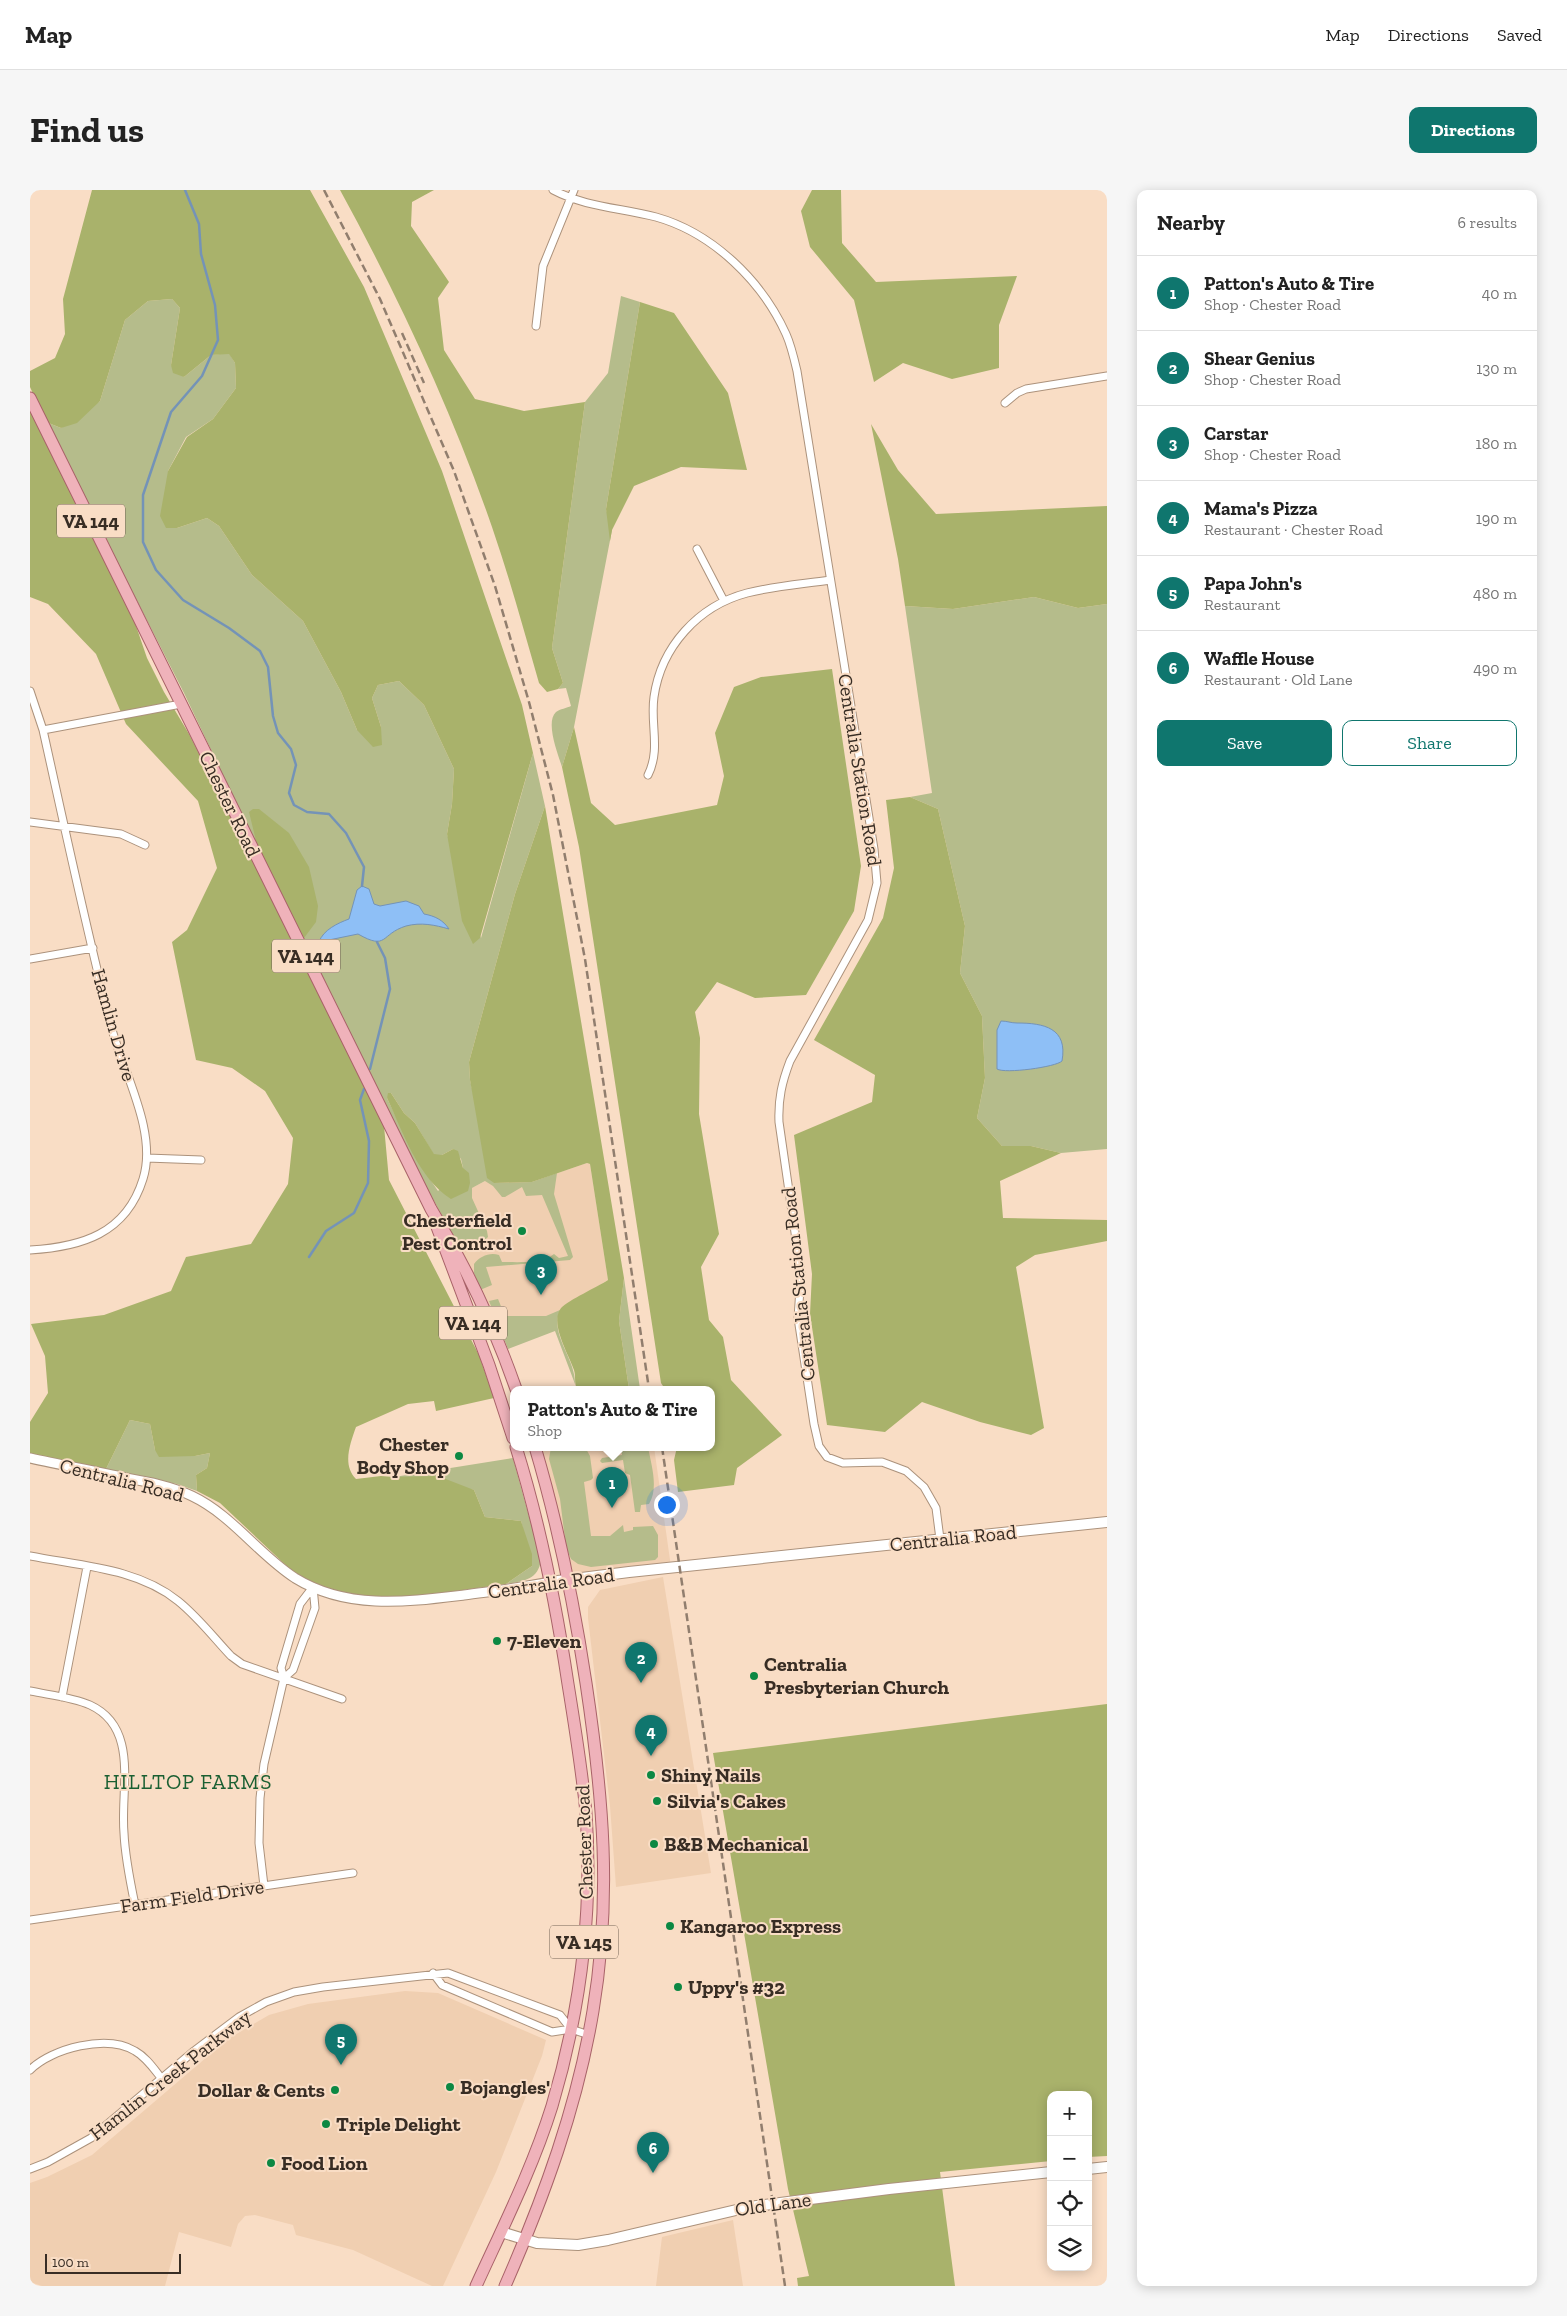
<!DOCTYPE html>
<meta charset="utf-8">
<style>
body{margin:0;font-family:"Zilla Slab",serif;background:#f6f6f6;color:#222}
.controls{position:absolute;right:15px;bottom:15px;display:grid;overflow:hidden;border-radius:10px;box-shadow:0 2px 12px #0003}
.controls button{width:45px;height:45px;display:grid;place-items:center;padding:0;border:0;border-bottom:1px solid #e0e0e0;background:#fff;color:#222;font:25px sans-serif}
.scale{position:absolute;left:15px;bottom:12px;width:136px;box-sizing:border-box;padding-left:5px;border:2px solid #382d24;border-top:0;font-size:14px;line-height:18px;white-space:nowrap;color:#382d24;-webkit-text-stroke:4px #f9ddc5;paint-order:stroke}
.you{position:absolute;left:636px;top:1314px;width:18px;height:18px;margin:-12px;border:4px solid #fff;border-radius:50%;background:#1a73e8;box-shadow:0 0 0 8px #1a73e833}
.badge{display:grid;place-items:center;width:32px;height:32px;border-radius:50%;background:#0f766e;color:#fff;font-size:16px;font-weight:700}
.pin{position:absolute;translate:-50% -41px;filter:drop-shadow(0 1px 2px #0008)}
.pin::after{content:'';position:absolute;top:26px;width:18px;height:15px;background:inherit;clip-path:polygon(0 0,100% 0,50% 100%)}
.popup{position:absolute;left:480px;top:1196px;width:205px;height:65px;box-sizing:border-box;display:grid;place-content:center;border-radius:10px;background:#fff;filter:drop-shadow(0 1px 4px #0005);font-size:16px;white-space:nowrap;color:#767676}
.popup b{font-size:19px;color:#222}
.popup::after{content:'';position:absolute;left:50%;top:100%;margin-left:-10px;border:10px solid transparent;border-top-color:#fff}
.list{margin:0;padding:0;list-style:none}
h2{display:flex;justify-content:space-between;align-items:center;height:65px;margin:0;padding:0 20px;font-size:21px}
h2 small{font-size:16px;font-weight:400;color:#767676}
.list li{display:grid;grid-template-columns:32px 1fr auto;gap:15px;align-items:center;box-sizing:border-box;height:75px;padding:0 20px;border-top:1px solid #e0e0e0}
.list b{display:block;font-size:19px;white-space:nowrap}
.list p{margin:0;font-size:16px;white-space:nowrap;color:#767676}
.list em{font-size:16px;font-style:normal;color:#767676}
.actions{display:flex;gap:10px;padding:15px 20px}
.actions a{flex:1;padding:11px 0;border:1px solid #0f766e;border-radius:10px;text-align:center;font-size:18px;color:#0f766e}
.actions .main{background:#0f766e;color:#fff}
.icon{flex:none;width:28px;height:28px;fill:none;stroke:currentColor;stroke-width:2;stroke-linecap:round;stroke-linejoin:round}
.map{position:relative;flex:none;width:1077px;height:2096px;overflow:hidden;border-radius:10px}
header{display:flex;align-items:center;gap:30px;box-sizing:border-box;height:70px;padding:0 25px;background:#fff;border-bottom:1px solid #e0e0e0}
header strong{font-size:24px}
nav{display:flex;gap:28px;margin-inline-start:auto;font-size:18px}
.intro{display:flex;align-items:center;justify-content:space-between;box-sizing:border-box;height:120px;padding:0 30px}
h1{margin:0;font-size:35px}
.button{padding:12px 22px;border-radius:10px;background:#0f766e;color:#fff;font-size:18px;font-weight:700}
main{display:flex;gap:30px;padding:0 30px}
aside{flex:1;background:#fff;border-radius:10px;box-shadow:0 2px 12px #0003}
.map>svg:first-child{display:block}
.built{fill:#f0cfb1}
.green{fill:#b5bc8b;fill-rule:evenodd}
.forest{fill:#a9b26b}
.water{fill:#8ebff6;stroke:#7493b7}
.lines{fill:none;stroke-linecap:round;stroke-linejoin:round}
.stream{stroke:#7493b7;stroke-width:2.5}
.minor-casing{stroke:#ac927c;stroke-width:9}
.tertiary-casing{stroke:#ac927c;stroke-width:11}
.secondary-casing{stroke:#ac927c;stroke-width:12}
.primary-casing{stroke:#a86268;stroke-width:13}
.minor{stroke:#fff;stroke-width:7}
.tertiary{stroke:#fff;stroke-width:9}
.secondary{stroke:#fff;stroke-width:10}
.primary{stroke:#efb2ba;stroke-width:11}
.rail{stroke:#917e6e;stroke-width:2.5;stroke-dasharray:8 4;stroke-linecap:butt}
.poi-dot{fill:#0c8843;stroke:#f9ddc5;stroke-width:2}
.labels{text-anchor:middle;dominant-baseline:central;stroke-width:4;stroke-linejoin:round;paint-order:stroke}
.shield{fill:#f9ddc5;stroke:#726254;stroke-width:1}
.shield-label{font-size:19px;font-weight:bold;fill:#382d24}
.street-label{font-size:20px;fill:#382d24;stroke:#f9ddc5}
.poi-label{font-size:20px;font-weight:bold;fill:#382d24;stroke:#f9ddc5;text-anchor:start}
.neighbourhood-label{font-size:21px;letter-spacing:1px;fill:#1a5f32;stroke:#f9ddc5}
</style>
<header>
<strong>Map</strong>
<nav><a>Map</a><a>Directions</a><a>Saved</a></nav>
</header>
<div class="intro"><h1>Find us</h1><a class="button">Directions</a></div>
<main>
<div class="map">
<svg width="1077" height="2096" viewBox="0 0 1077 2096">
<rect width="100%" height="100%" fill="#f9ddc5"/>
<path class="built" d="M 557,973 L 560,974 L 578,1090 L 531,1118 L 527,1128 L 465,1142 L 402,1019 L 459,989 L 502,992 Z
M 505,1257 L 624,1257 L 641,1377 L 538,1388 Z
M 633,1387 L 681,1683 L 586,1697 L 580,1616 L 558,1428 L 558,1417 L 570,1400 Z
M 375,1801 L 408,1803 L 516,1850 L 512,1866 L 466,1982 L 413,2096 L 402,2096 L 323,2060 L 266,2045 L 263,2035 L 225,2025 L 215,2026 L 208,2034 L 201,2057 L 149,2042 L 135,2096 L 12,2096 L 0,2092 L 0,1993 L 17,1987 L 62,1965 L 198,1849 L 239,1825 L 278,1814 Z
M 703,2030 L 713,2096 L 626,2096 L 632,2047 Z"/>
<path class="green" d="M 591,106 L 610,112 L 576,319 L 582,340 L 544,537 L 532,577 C 528,564 515,532 526,522 C 530,519 537,518 541,516 L 536,498 L 528,499 L 533,493 L 522,458 L 555,212 L 578,183 Z
M 142,109 L 150,118 L 141,175 L 154,187 L 181,165 L 199,163 L 205,173 L 206,198 L 183,229 L 156,247 L 138,281 L 147,338 L 177,328 L 189,336 L 222,385 L 273,431 L 311,502 L 327,540 L 351,537 L 342,508 L 348,495 L 369,491 L 394,515 L 424,579 L 422,614 L 417,644 L 451,748 L 503,563 L 515,616 L 485,704 L 439,872 L 440,890 L 464,993 L 502,992 L 527,983 L 524,1004 L 543,1067 L 540,1070 L 456,1077 L 462,1095 L 450,1100 L 444,1083 L 444,1074 C 450,1066 460,1062 469,1065 L 472,1072 C 488,1072 511,1074 524,1064 L 529,1068 L 538,1066 L 512,1005 L 496,1006 L 492,997 L 475,1007 L 472,1007 L 463,996 L 455,991 L 442,998 L 442,1008 L 457,1041 L 458,1047 L 447,1057 L 439,1059 L 427,1053 L 387,980 L 228,659 L 154,503 L 16,232 L 31,238 L 70,211 L 95,130 L 118,111 ZM 361,903 L 374,923 L 385,933 L 404,965 L 412,965 L 423,959 L 431,969 L 433,978 L 408,1001 L 385,967 L 357,908 Z
M 1004,407 L 1048,418 L 1077,414 L 1077,959 L 1031,963 L 1001,956 L 972,956 L 947,928 L 955,888 L 952,826 L 930,783 L 935,736 L 908,619 L 880,607 L 902,603 L 875,416 L 923,419 Z
M 594,1088 L 610,1199 L 599,1199 L 589,1131 Z
M 468,1109 L 475,1126 L 516,1126 L 530,1120 C 519,1144 546,1169 545,1194 L 525,1141 L 478,1159 L 459,1111 Z
M 100,1230 L 120,1234 L 125,1260 L 165,1266 L 180,1263 L 177,1278 L 166,1285 L 167,1301 L 147,1294 L 76,1279 Z
M 521,1257 L 555,1257 L 560,1266 L 563,1288 L 561,1290 L 554,1292 L 561,1346 L 580,1346 L 593,1335 L 594,1342 L 603,1340 L 603,1337 L 623,1336 L 628,1345 L 628,1367 L 625,1370 L 561,1377 L 548,1374 L 541,1369 L 536,1357 L 530,1309 L 519,1269 Z
M 591,1257 L 618,1257 C 621,1274 629,1298 619,1314 L 611,1315 L 610,1322 L 605,1322 L 600,1285 L 595,1283 L 593,1270 L 572,1273 L 570,1271 L 572,1268 L 592,1265 Z
M 483,1268 L 511,1370 C 508,1390 494,1391 476,1394 L 502,1376 L 491,1331 L 455,1327 L 444,1300 L 364,1287 Z"/>
<path class="forest" d="M 62,0 L 280,0 L 334,97 L 412,281 L 492,515 L 503,563 L 450,748 L 443,754 L 432,731 L 417,644 L 422,614 L 424,579 L 394,515 L 369,491 L 348,495 L 342,508 L 351,537 L 352,555 L 343,557 L 327,540 L 311,502 L 273,431 L 222,385 L 189,336 L 177,328 L 147,338 L 136,338 L 130,326 L 138,281 L 157,247 L 183,229 L 206,198 L 205,173 L 199,164 L 181,165 L 154,187 L 143,183 L 141,175 L 150,118 L 142,109 L 118,111 L 95,130 L 70,211 L 47,233 L 31,238 L 16,232 L 0,197 L 0,181 L 25,168 L 35,144 L 33,109 Z
M 310,0 L 404,0 L 382,12 L 381,36 L 419,92 L 408,108 L 414,160 L 445,209 L 494,221 L 555,212 L 522,458 L 533,493 L 528,499 L 517,502 L 509,493 C 494,441 480,389 462,337 C 422,221 369,108 310,0 Z
M 782,0 L 811,0 L 812,53 L 846,92 L 987,86 L 969,135 L 969,178 L 922,189 L 873,173 L 844,192 L 824,110 L 780,57 L 771,21 Z
M 610,112 L 644,123 L 698,203 L 717,280 L 651,277 L 604,296 L 582,340 L 580,351 L 576,319 Z
M 0,220 L 104,430 L 117,468 L 134,502 L 159,544 L 298,817 L 354,936 L 359,990 L 449,1165 L 464,1208 L 406,1221 L 404,1211 L 378,1214 L 326,1237 C 320,1254 312,1275 326,1289 L 351,1286 L 364,1287 L 408,1286 L 444,1300 L 455,1327 L 491,1331 L 502,1364 L 502,1376 L 476,1394 L 391,1406 L 360,1408 L 325,1406 L 292,1397 L 263,1382 L 190,1313 L 167,1301 L 166,1285 L 177,1278 L 180,1263 L 165,1266 L 129,1267 L 125,1260 L 120,1234 L 100,1230 L 76,1279 L 0,1265 L 0,1232 L 18,1203 L 15,1166 L 1,1134 L 74,1125 L 141,1101 L 156,1067 L 221,1054 L 258,994 L 263,948 L 235,901 L 202,878 L 166,870 L 142,752 L 157,740 L 187,678 L 168,611 L 96,534 L 66,464 L 18,414 L 0,407 Z
M 841,234 L 868,280 L 906,324 L 1077,316 L 1077,414 L 1048,418 L 1004,407 L 923,419 L 875,416 L 868,369 Z
M 802,479 L 831,676 L 824,721 L 776,805 L 725,808 L 687,792 L 665,822 L 670,848 L 669,924 L 689,1044 L 671,1077 L 679,1130 L 693,1147 L 701,1190 L 752,1245 L 707,1278 L 704,1295 L 648,1302 L 644,1270 L 647,1257 L 681,1257 L 681,1199 L 635,1199 L 631,1193 L 549,657 L 532,577 L 544,537 L 561,613 L 585,635 L 687,615 L 694,586 L 685,543 L 704,497 L 731,487 Z
M 880,607 L 908,619 L 935,736 L 930,783 L 952,826 L 955,888 L 947,928 L 972,956 L 1001,956 L 1031,963 L 970,991 L 973,1028 L 1077,1030 L 1077,1051 L 1005,1065 L 986,1077 L 1014,1238 L 1001,1245 L 950,1232 L 892,1212 L 855,1242 L 797,1235 L 780,1124 L 782,1084 L 764,945 L 842,912 L 845,885 L 784,850 L 853,728 L 864,678 L 856,610 Z
M 515,616 L 594,1088 L 589,1131 L 599,1199 L 547,1199 C 544,1193 546,1187 544,1180 C 539,1165 519,1133 531,1118 C 539,1110 567,1097 578,1090 L 560,974 L 557,973 L 502,992 L 464,993 L 457,988 L 440,890 L 439,872 L 485,704 Z
M 223,619 L 229,619 L 259,643 L 279,677 L 288,716 L 286,732 L 274,748 L 228,659 L 219,622 Z
M 358,903 L 361,903 L 374,923 L 385,933 L 404,964 L 412,965 L 423,959 L 428,961 L 433,978 L 439,983 L 440,993 L 438,1001 L 421,1009 C 388,988 373,942 357,908 Z
M 1077,1514 L 1077,1966 L 1058,1967 L 1058,1905 L 1021,1905 L 1021,1971 L 910,1982 L 925,2096 L 768,2096 L 767,2088 L 779,2086 L 758,1999 L 683,1563 Z"/>
<path class="water" d="M 332,696 L 339,699 L 344,714 L 350,716 L 376,711 L 389,716 L 394,724 C 405,726 413,730 419,739 C 405,735 391,732 376,736 C 350,744 358,761 328,744 L 289,752 C 293,740 308,733 319,729 L 327,700 Z
M 971,831 C 977,831 981,833 987,833 C 1014,833 1038,838 1032,871 C 1026,877 975,884 967,879 L 967,840 Z"/>
<g class="lines">
<path class="stream" d="M 155,0 L 169,34 L 171,64 L 185,115 L 188,150 L 172,186 L 141,222 L 113,305 L 113,352 L 126,380 L 153,410 L 199,438 L 230,461 L 238,477 L 243,526 L 248,543 L 261,559 L 266,575 L 259,603 L 264,615 L 277,622 L 299,624 L 316,643 L 334,677 L 332,696
M 340,879 L 360,799 L 355,768 L 347,752
M 279,1067 L 296,1041 L 324,1023 L 338,993 L 339,951 L 330,910 L 334,899"/>
<g class="minor-casing">
<path id="minor" d="M 523,0 C 555,17 592,18 626,27 C 683,43 732,91 756,144 C 761,155 764,168 767,181 L 844,659 L 847,693 L 838,730 L 760,871 C 752,892 748,909 749,932 L 771,1084 L 768,1128 L 784,1234 L 789,1256 L 797,1267 L 813,1273 L 852,1272 L 876,1281 L 894,1297 L 906,1318 L 910,1349
M 506,136 L 513,76 L 544,0
M 975,213 L 987,203 L 996,199 L 1077,186
M 667,359 L 694,411
M 0,501 L 13,540 C 35,639 56,738 81,836 C 93,882 128,942 113,989 C 96,1044 51,1057 0,1060
M 13,540 L 151,514
M 618,585 C 631,559 620,534 624,507 C 631,457 668,416 717,403 C 744,396 773,394 800,390
M 0,632 L 91,644 L 115,655
M 0,769 L 63,758
M 117,968 L 171,970
M 0,1366 C 51,1376 107,1378 148,1411 C 168,1427 184,1448 201,1466 L 212,1474 L 312,1509
M 254,1488 L 263,1480 L 285,1418 L 283,1397
M 0,1501 C 19,1505 42,1507 60,1515 C 110,1538 90,1600 94,1643 C 95,1667 100,1691 105,1715
M 32,1507 L 57,1377
M 234,1696 L 229,1653 L 230,1608 L 234,1574 L 254,1488 L 251,1478 L 270,1414 L 283,1397
M 0,1730 L 323,1683
M 403,1783 L 412,1795 L 522,1842 L 541,1839
M 0,1880 C 22,1858 77,1844 105,1861 C 116,1867 124,1879 132,1889
M 0,1979 L 18,1972 L 61,1948 L 164,1861 L 209,1827 L 236,1812 L 264,1802 L 293,1797 L 418,1783 L 530,1825 L 541,1839 L 559,1845"/>
</g>
<g class="tertiary-casing">
<path id="tertiary" d="M 0,1268 C 32,1275 64,1281 96,1288 C 119,1292 141,1296 162,1306 C 202,1325 228,1364 265,1388 C 317,1420 376,1412 434,1405 C 463,1401 492,1398 520,1392"/>
</g>
<g class="secondary-casing">
<path id="secondary" d="M 520,1392 L 599,1382 L 1077,1332
M 1058,1979 L 1077,1977
M 471,2042 L 507,2053 L 548,2055 L 578,2050 L 719,2017 L 859,1999 L 1021,1982"/>
</g>
<g class="primary-casing">
<path id="primary" d="M 0,208 L 401,1019 C 436,1076 464,1136 486,1199
M 407,1037 L 459,1175 L 483,1248
M 446,2096 C 473,2037 503,1977 522,1916 C 550,1822 563,1721 556,1623 C 552,1580 545,1537 538,1494 C 526,1414 510,1334 486,1257
M 475,2096 C 514,2007 547,1917 563,1821 C 582,1707 573,1606 556,1493 C 544,1414 528,1334 505,1257"/>
</g>
<use href="#minor" class="minor"/>
<use href="#tertiary" class="tertiary"/>
<use href="#secondary" class="secondary"/>
<use href="#primary" class="primary"/>
<path class="rail" d="M 294,0 L 350,109 L 424,281 L 465,396 L 499,512 L 523,605 L 555,769 L 619,1199
M 372,143 L 394,193
M 632,1257 L 755,2096"/>
</g>
<g class="poi-dot">
<circle cx="492" cy="1041" r="5"/>
<circle cx="429" cy="1266" r="5"/>
<circle cx="467" cy="1451" r="5"/>
<circle cx="724" cy="1486" r="5"/>
<circle cx="621" cy="1585" r="5"/>
<circle cx="627" cy="1611" r="5"/>
<circle cx="624" cy="1654" r="5"/>
<circle cx="640" cy="1736" r="5"/>
<circle cx="648" cy="1797" r="5"/>
<circle cx="420" cy="1897" r="5"/>
<circle cx="305" cy="1900" r="5"/>
<circle cx="296" cy="1934" r="5"/>
<circle cx="241" cy="1973" r="5"/>
</g>
<g class="labels">
<g class="shield">
<rect x="27" y="314.5" width="68" height="33" rx="4"/>
<rect x="242" y="749.5" width="68" height="33" rx="4"/>
<rect x="409" y="1116.5" width="68" height="33" rx="4"/>
<rect x="520" y="1735.5" width="68" height="33" rx="4"/>
</g>
<g class="shield-label">
<text x="61" y="331">VA 144</text>
<text x="276" y="766">VA 144</text>
<text x="443" y="1133">VA 144</text>
<text x="554" y="1752">VA 145</text>
</g>
<g class="street-label">
<text transform="translate(830 580) rotate(81)">Centralia Station Road</text>
<text transform="translate(200 614) rotate(64)">Chester Road</text>
<text transform="translate(84 835) rotate(74)">Hamlin Drive</text>
<text transform="translate(768 1094) rotate(-96)">Centralia Station Road</text>
<text transform="translate(92 1290) rotate(14)">Centralia Road</text>
<text transform="translate(923 1348) rotate(-6)">Centralia Road</text>
<text transform="translate(521 1393) rotate(-8)">Centralia Road</text>
<text transform="translate(554 1652) rotate(-92)">Chester Road</text>
<text transform="translate(162 1706) rotate(-8)">Farm Field Drive</text>
<text transform="translate(140 1885) rotate(-38)">Hamlin Creek Parkway</text>
<text transform="translate(743 2014) rotate(-8)">Old Lane</text>
</g>
<g class="poi-label">
<text x="482" y="1030" text-anchor="end">Chesterfield<tspan x="482" dy="23">Pest Control</tspan></text>
<text x="419" y="1254" text-anchor="end">Chester<tspan x="419" dy="23">Body Shop</tspan></text>
<text x="477" y="1451">7-Eleven</text>
<text x="734" y="1474">Centralia<tspan x="734" dy="23">Presbyterian Church</tspan></text>
<text x="631" y="1585">Shiny Nails</text>
<text x="637" y="1611">Silvia's Cakes</text>
<text x="634" y="1654">B&amp;B Mechanical</text>
<text x="650" y="1736">Kangaroo Express</text>
<text x="658" y="1797">Uppy's #32</text>
<text x="430" y="1897">Bojangles'</text>
<text x="295" y="1900" text-anchor="end">Dollar &amp; Cents</text>
<text x="306" y="1934">Triple Delight</text>
<text x="251" y="1973">Food Lion</text>
</g>
<g class="neighbourhood-label">
<text x="158" y="1591">HILLTOP FARMS</text>
</g>
</g>
</svg>
<div class="controls">
<button>+</button>
<button>−</button>
<button><svg class="icon" aria-label="locate" viewBox="0 0 24 24"><circle cx="12" cy="12" r="6"/><path d="M12 2v4M12 18v4M2 12h4M18 12h4"/></svg></button>
<button><svg class="icon" aria-label="layers" viewBox="0 0 24 24"><path d="M12 4l9 5-9 5-9-5zM3 14l9 5 9-5"/></svg></button>
</div>
<div class="scale">100 m</div>
<div class="you"></div>
<div class="pin badge" style="left:582px;top:1318px">1</div>
<div class="popup"><b>Patton's Auto &amp; Tire</b>Shop</div>
<div class="pin badge" style="left:611px;top:1493px">2</div>
<div class="pin badge" style="left:511px;top:1105px">3</div>
<div class="pin badge" style="left:621px;top:1566px">4</div>
<div class="pin badge" style="left:311px;top:1875px">5</div>
<div class="pin badge" style="left:623px;top:1983px">6</div>
</div>
<aside>
<h2>Nearby<small>6 results</small></h2>
<ul class="list">
<li><span class="badge">1</span><div><b>Patton's Auto &amp; Tire</b><p>Shop · Chester Road</p></div><em>40 m</em></li>
<li><span class="badge">2</span><div><b>Shear Genius</b><p>Shop · Chester Road</p></div><em>130 m</em></li>
<li><span class="badge">3</span><div><b>Carstar</b><p>Shop · Chester Road</p></div><em>180 m</em></li>
<li><span class="badge">4</span><div><b>Mama's Pizza</b><p>Restaurant · Chester Road</p></div><em>190 m</em></li>
<li><span class="badge">5</span><div><b>Papa John's</b><p>Restaurant</p></div><em>480 m</em></li>
<li><span class="badge">6</span><div><b>Waffle House</b><p>Restaurant · Old Lane</p></div><em>490 m</em></li>
</ul>
<div class="actions"><a class="main">Save</a><a>Share</a></div>
</aside>
</main>
